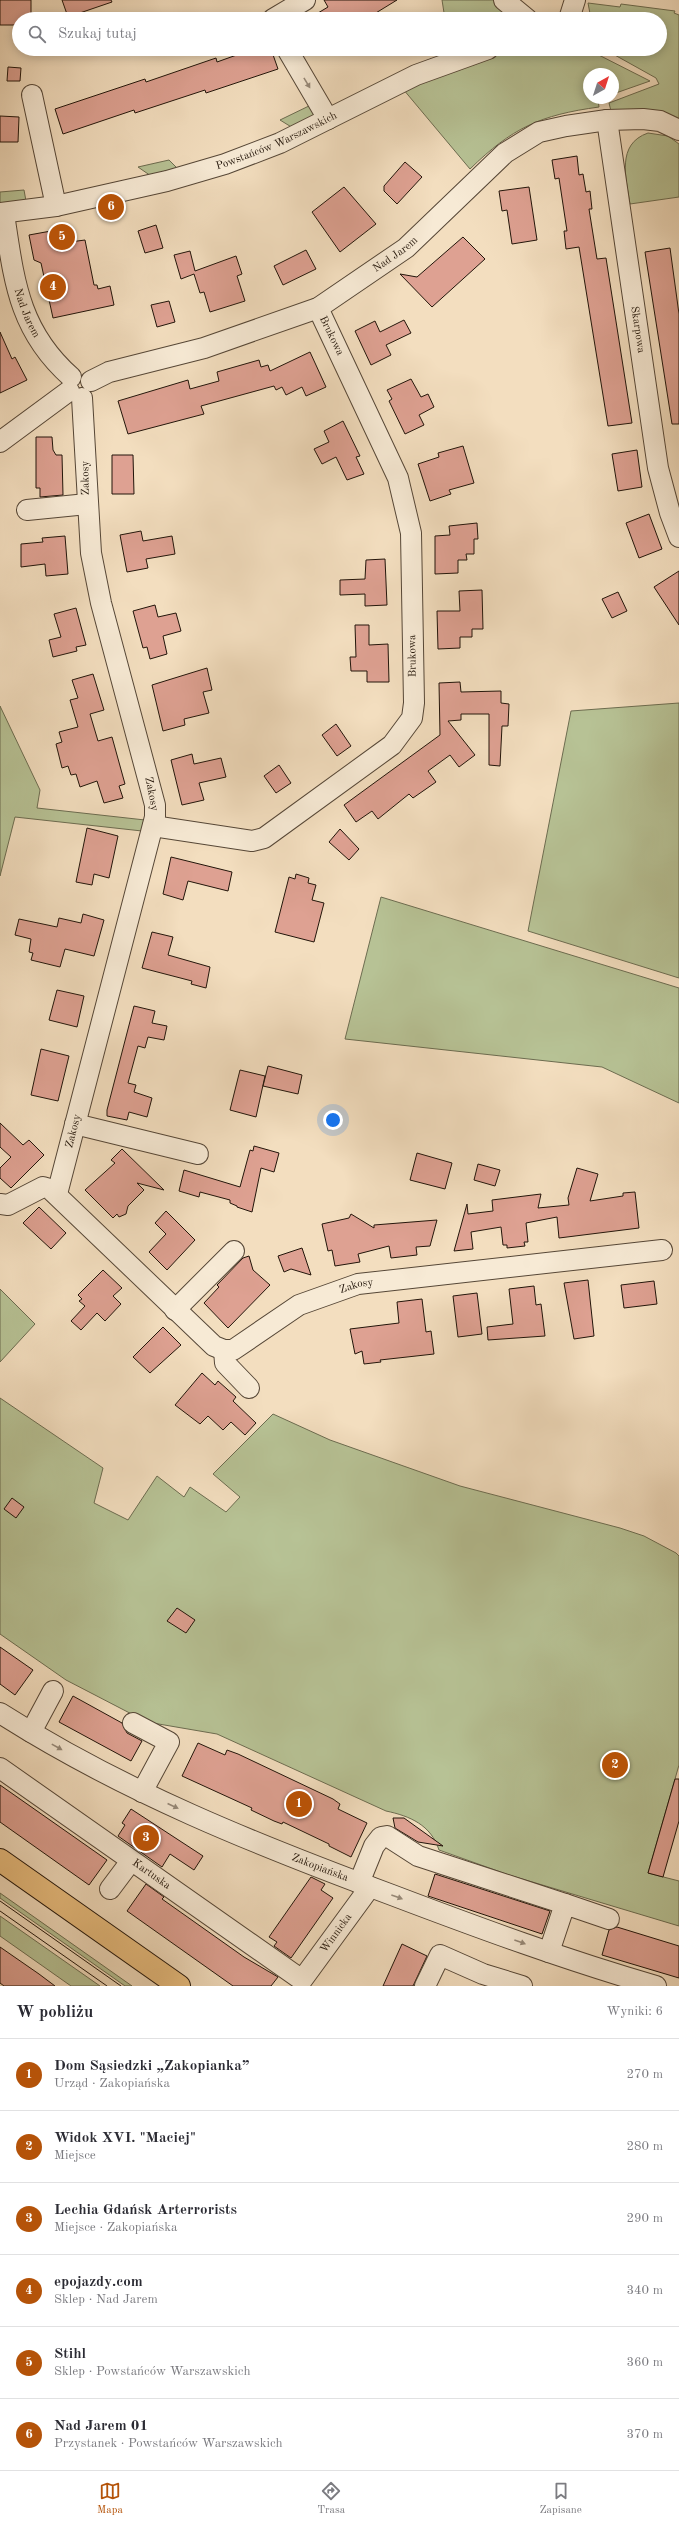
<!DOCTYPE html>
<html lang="pl">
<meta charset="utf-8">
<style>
body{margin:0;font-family:"Old Standard TT",serif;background:#f2f2f3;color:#2b2b33}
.compass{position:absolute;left:583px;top:68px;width:36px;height:36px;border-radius:50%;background:#fff;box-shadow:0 2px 10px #0003;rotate:39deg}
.you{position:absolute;left:333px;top:1120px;width:14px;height:14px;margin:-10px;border:3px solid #fff;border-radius:50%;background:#1a73e8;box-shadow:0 0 0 6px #1a73e833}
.badge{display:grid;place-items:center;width:26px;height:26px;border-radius:50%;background:#b45309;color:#fff;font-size:13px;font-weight:700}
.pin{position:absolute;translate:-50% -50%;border:2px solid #fff;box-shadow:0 1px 4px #0006}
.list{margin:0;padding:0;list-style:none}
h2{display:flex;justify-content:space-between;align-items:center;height:52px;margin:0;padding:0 16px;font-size:17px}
h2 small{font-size:13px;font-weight:400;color:#7c7c81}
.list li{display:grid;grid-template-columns:26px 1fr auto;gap:12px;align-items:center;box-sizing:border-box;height:72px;padding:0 16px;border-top:1px solid #e1e1e2}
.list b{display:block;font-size:15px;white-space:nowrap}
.list p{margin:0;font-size:13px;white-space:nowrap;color:#7c7c81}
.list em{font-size:13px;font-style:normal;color:#7c7c81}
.icon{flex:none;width:22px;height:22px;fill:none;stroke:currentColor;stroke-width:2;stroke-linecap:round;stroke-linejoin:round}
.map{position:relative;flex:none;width:679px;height:1986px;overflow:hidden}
.search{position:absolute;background:#fff;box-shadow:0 2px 10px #0003;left:12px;right:12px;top:12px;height:44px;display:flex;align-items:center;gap:10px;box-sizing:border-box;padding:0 14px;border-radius:22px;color:#7c7c81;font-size:15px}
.sheet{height:484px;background:#fff}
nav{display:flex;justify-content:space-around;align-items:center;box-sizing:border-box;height:56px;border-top:1px solid #e1e1e2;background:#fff;font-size:11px;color:#7c7c81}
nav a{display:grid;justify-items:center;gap:2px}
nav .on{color:#b45309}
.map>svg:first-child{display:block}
.green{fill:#b7c295;stroke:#6c6c50}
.building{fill:#dea192;stroke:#22150a}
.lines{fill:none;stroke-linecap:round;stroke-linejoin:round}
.minor-casing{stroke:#564737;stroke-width:22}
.major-casing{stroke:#22150a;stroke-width:24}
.minor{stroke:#f7ead5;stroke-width:20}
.major{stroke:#eabf80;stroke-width:22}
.tram{stroke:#22150a;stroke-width:1}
.oneway{fill:#978a7a}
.labels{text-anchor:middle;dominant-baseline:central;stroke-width:3.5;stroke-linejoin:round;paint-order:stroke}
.street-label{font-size:11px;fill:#22150a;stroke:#f7ead5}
</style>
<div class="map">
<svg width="679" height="1986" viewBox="0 0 679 1986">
<rect width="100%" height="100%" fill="#f3debf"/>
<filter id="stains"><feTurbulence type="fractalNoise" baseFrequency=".005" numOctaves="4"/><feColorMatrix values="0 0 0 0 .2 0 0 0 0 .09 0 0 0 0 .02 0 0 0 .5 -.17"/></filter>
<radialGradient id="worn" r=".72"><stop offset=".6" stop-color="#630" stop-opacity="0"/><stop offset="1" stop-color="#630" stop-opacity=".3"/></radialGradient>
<path class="green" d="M 442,0 L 495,0 L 518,19 L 445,19 Z
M 588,3 L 620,7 L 621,4 L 675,11 L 674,13 L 679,15 L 679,122 L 611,111 L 609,103 L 659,84 L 656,78 L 604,49 L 660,49 L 660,19 L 591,19 Z
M 518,49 L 587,49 L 650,81 L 613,94 L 613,74 L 589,74 L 589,98 L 603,98 L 598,100 L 599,107 C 540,115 512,128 470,169 L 403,89 L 494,55 Z
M 313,104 L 314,116 L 293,128 L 280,120 Z
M 648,133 L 668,136 L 679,144 L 679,197 L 630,204 C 626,178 616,144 648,133 Z
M 169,160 L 179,170 L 151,176 L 138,167 Z
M 24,190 L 26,201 L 0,203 L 0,192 Z
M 679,703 L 679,978 L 528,931 L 571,711 Z
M 0,706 L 40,790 L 37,808 L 145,820 L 142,831 L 15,817 L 0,876 Z
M 381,897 L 679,988 L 679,1103 L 602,1067 L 345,1039 Z
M 0,1289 L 35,1324 L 0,1362 Z
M 0,1398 L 103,1468 L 94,1503 L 128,1520 L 157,1476 L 184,1497 L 190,1487 L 226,1512 L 240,1497 L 213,1474 L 273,1414 L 330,1440 L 460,1486 L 620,1528 L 644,1536 L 676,1553 L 679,1556 L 679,1765 L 648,1873 L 679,1881 L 679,1926 L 509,1875 L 439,1850 C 431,1825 410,1816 386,1811 L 217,1734 L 147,1722 L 66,1680 L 0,1634 Z
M 0,1893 L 132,1986 L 125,1986 L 0,1898 Z
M 0,1916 L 100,1986 L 71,1986 L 0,1936 Z"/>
<path class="building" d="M 0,0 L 31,0 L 31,19 L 19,19 L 19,25 L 0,25 Z
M 62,0 L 111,0 L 112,2 L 68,17 Z
M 324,0 L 397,0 L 366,19 L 308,19 L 328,7 Z
M 244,49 L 271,49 L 278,69 L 206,93 L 205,90 L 135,113 L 134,110 L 63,134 L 55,109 L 145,79 L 146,82 L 216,58 L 217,62 L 245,52 Z
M 8,67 L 21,68 L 20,81 L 7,81 Z
M 0,116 L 19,117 L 18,142 L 0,142 Z
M 577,156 L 579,175 L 583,174 L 586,192 L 590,191 L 592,209 L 589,209 L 597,259 L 606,258 L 632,423 L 608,426 L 579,247 L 566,249 L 564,231 L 567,231 L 559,178 L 555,179 L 552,160 Z
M 405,162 L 422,177 L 397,204 L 384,191 L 384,186 Z
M 344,187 L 376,224 L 340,252 L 312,212 Z
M 529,187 L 537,240 L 512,244 L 507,210 L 502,211 L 499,191 Z
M 156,225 L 163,248 L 145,253 L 138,231 Z
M 62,229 L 62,231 L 68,230 L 70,242 L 85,240 L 94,285 L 97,285 L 98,289 L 110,286 L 114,305 L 53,318 L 41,263 L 34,260 L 29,235 Z
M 463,237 L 485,259 L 432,307 L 400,274 L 417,277 Z
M 670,248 L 679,314 L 679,424 L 672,424 L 645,252 Z
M 306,250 L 316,269 L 283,285 L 274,266 Z
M 190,251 L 195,271 L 236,256 L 242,274 L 237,276 L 245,301 L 210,312 L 204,292 L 200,293 L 194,274 L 181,279 L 174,255 Z
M 169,301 L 175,322 L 157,327 L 151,305 Z
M 404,320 L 411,333 L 386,345 L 391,355 L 371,365 L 355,331 L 375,321 L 380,332 Z
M 0,332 L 12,359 L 15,357 L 27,380 L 0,393 Z
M 310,352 L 326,387 L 306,396 L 302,387 L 286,395 L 282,387 L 276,390 L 274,386 L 201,406 L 204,414 L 128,434 L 118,401 L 188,380 L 190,389 L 219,381 L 217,372 L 259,360 L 261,367 L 268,365 L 270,371 Z
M 411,379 L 421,397 L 428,394 L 434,407 L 419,415 L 424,425 L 405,434 L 389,401 L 392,399 L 387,390 Z
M 343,421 L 360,456 L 356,457 L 364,474 L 347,480 L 336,457 L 322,464 L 314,449 L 329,442 L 324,431 Z
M 36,437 L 52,437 L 53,450 L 56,455 L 62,455 L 63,495 L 40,497 L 40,488 L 36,488 Z
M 463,446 L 474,483 L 449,490 L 451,494 L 430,501 L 418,464 L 439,457 L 438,453 Z
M 637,450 L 642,487 L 618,491 L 612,454 Z
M 112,455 L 133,455 L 134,494 L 112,494 Z
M 649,514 L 662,549 L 639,558 L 626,523 Z
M 477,523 L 478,539 L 474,539 L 474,554 L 466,554 L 467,560 L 458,560 L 458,573 L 435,574 L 435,536 L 450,535 L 449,526 Z
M 141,531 L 143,541 L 172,536 L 175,554 L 146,559 L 148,568 L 127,572 L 120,535 Z
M 65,536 L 68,574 L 46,576 L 45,564 L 21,567 L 21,544 L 43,542 L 42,538 Z
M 385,559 L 387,605 L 365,606 L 365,594 L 340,595 L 340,580 L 365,579 L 366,560 Z
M 679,571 L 679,625 L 654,587 Z
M 482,590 L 483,629 L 472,629 L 472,637 L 460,637 L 460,648 L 438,649 L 437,611 L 460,611 L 459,591 Z
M 618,592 L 627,611 L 612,618 L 602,599 Z
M 155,605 L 158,617 L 176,613 L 181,631 L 163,636 L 167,654 L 150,659 L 147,647 L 143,648 L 133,611 Z
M 76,608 L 86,645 L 76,647 L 77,651 L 53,657 L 49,640 L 61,637 L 54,614 Z
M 355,625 L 369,625 L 369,645 L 388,644 L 389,682 L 367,682 L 367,671 L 351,671 L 350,657 L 356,657 Z
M 207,668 L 212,690 L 203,692 L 209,713 L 184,719 L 185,725 L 163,731 L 152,685 Z
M 93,674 L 104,710 L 90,714 L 98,741 L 112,737 L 125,784 L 119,786 L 123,798 L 104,803 L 97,781 L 80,787 L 76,774 L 71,775 L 68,766 L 62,768 L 56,744 L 62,742 L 59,732 L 78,727 L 70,700 L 78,698 L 72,680 Z
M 460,682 L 461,692 L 501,691 L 501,703 L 509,704 L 508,726 L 502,726 L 500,766 L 489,765 L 489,714 L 461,714 L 461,720 L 448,721 L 475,755 L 459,767 L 450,755 L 428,771 L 436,782 L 413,798 L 409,794 L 378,819 L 372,811 L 356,822 L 344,805 L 440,735 L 439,683 Z
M 336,724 L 351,746 L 337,756 L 322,735 Z
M 192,754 L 194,764 L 221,758 L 226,777 L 199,783 L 204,800 L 182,805 L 171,760 Z
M 279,765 L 291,783 L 276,793 L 264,776 Z
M 87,828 L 118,836 L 109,878 L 94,874 L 92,885 L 76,882 Z
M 340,829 L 359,849 L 349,860 L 329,842 Z
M 171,857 L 232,872 L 228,891 L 188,881 L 183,900 L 163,894 Z
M 296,874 L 309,878 L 308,883 L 316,885 L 312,900 L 324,903 L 314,942 L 275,932 L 289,877 L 295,879 Z
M 83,914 L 104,920 L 94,956 L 65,949 L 60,967 L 31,960 L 33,953 L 29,952 L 31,939 L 15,935 L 19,919 L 57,927 L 59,918 L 81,923 Z
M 152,932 L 173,937 L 168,955 L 210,967 L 206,988 L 191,984 L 192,981 L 142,968 Z
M 57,990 L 84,996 L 77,1027 L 49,1020 Z
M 134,1006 L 155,1011 L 152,1023 L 167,1026 L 164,1040 L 148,1037 L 145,1048 L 138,1046 L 128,1083 L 136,1085 L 134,1092 L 152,1098 L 147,1117 L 129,1112 L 127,1120 L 107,1116 L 107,1110 Z
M 41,1049 L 69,1056 L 58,1101 L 31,1095 Z
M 268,1066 L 302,1075 L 298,1094 L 263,1086 Z
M 240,1070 L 265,1076 L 256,1117 L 230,1110 Z
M 0,1123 L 23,1145 L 29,1140 L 44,1155 L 11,1188 L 0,1178 L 0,1168 L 11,1157 L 0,1147 Z
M 254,1146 L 279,1153 L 274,1172 L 261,1168 L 252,1212 L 237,1207 L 237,1206 L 230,1203 L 230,1200 L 200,1192 L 199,1197 L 179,1191 L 184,1170 L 240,1187 L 250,1150 L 253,1151 Z
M 122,1149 L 164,1190 L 137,1183 L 144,1190 L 128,1206 L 126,1214 L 119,1217 L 117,1214 L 113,1218 L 85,1190 L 115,1163 L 111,1160 Z
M 417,1153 L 452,1163 L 445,1189 L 410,1180 Z
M 478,1164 L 500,1170 L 495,1186 L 474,1180 Z
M 577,1168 L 598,1174 L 590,1201 L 623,1196 L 623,1193 L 635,1192 L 639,1228 L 559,1238 L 557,1217 L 526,1223 L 528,1242 L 524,1242 L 525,1246 L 507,1248 L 507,1245 L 503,1245 L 501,1227 L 471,1232 L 473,1249 L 454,1251 L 467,1204 L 468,1214 L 493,1211 L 492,1200 L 541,1194 L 538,1208 L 569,1205 L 568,1198 Z
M 39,1207 L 66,1233 L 51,1249 L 23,1223 Z
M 166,1211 L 195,1240 L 167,1270 L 149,1252 L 166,1234 L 155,1223 Z
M 351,1214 L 374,1228 L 374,1225 L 437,1220 L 430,1246 L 416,1247 L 417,1255 L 391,1258 L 389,1246 L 358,1254 L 360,1262 L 335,1266 L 332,1250 L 328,1251 L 322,1224 L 349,1218 Z
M 302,1248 L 311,1275 L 291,1269 L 284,1272 L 278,1256 Z
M 249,1256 L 253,1270 L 270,1285 L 228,1328 L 204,1303 L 219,1287 L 217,1285 L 243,1258 Z
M 103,1270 L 122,1288 L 113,1296 L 121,1304 L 105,1321 L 97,1313 L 81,1330 L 71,1321 L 85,1306 L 79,1301 L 82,1299 L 78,1295 Z
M 588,1280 L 594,1336 L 574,1339 L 564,1283 Z
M 654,1281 L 657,1304 L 624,1308 L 621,1285 Z
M 534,1286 L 536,1305 L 541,1304 L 545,1336 L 488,1340 L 487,1327 L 513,1324 L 509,1289 Z
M 477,1293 L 482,1334 L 458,1337 L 453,1296 Z
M 422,1299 L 426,1332 L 431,1331 L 434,1354 L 380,1360 L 381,1362 L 364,1364 L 362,1351 L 355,1354 L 350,1329 L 399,1323 L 397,1302 Z
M 163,1327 L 181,1345 L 150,1373 L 133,1357 Z
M 202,1373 L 215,1385 L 218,1381 L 236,1397 L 233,1401 L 256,1423 L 245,1435 L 231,1422 L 223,1430 L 208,1416 L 200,1424 L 175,1405 Z
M 12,1498 L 24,1507 L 16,1518 L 4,1509 Z
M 177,1608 L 195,1620 L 186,1633 L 167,1621 Z
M 0,1647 L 33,1670 L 15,1695 L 0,1684 Z
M 73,1696 L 122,1723 L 127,1733 L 142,1741 L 131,1761 L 59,1722 Z
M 198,1743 L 225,1755 L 227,1750 L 238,1754 L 333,1799 L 340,1804 L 338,1809 L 367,1823 L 351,1857 L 329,1846 L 329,1844 L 283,1822 L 282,1824 L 274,1821 L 251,1810 L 252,1808 L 182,1776 Z
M 675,1779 L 679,1779 L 679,1821 L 663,1877 L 648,1873 Z
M 0,1785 L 107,1860 L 89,1885 L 0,1822 Z
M 131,1809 L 203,1856 L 194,1870 L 170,1854 L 162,1867 L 118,1836 L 125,1825 L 122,1823 Z
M 393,1818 L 404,1818 L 443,1846 L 418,1842 L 395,1828 Z
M 435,1874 L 550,1911 L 542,1934 L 428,1896 Z
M 311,1877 L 325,1884 L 321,1890 L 333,1898 L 291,1958 L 274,1946 L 277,1942 L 269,1937 Z
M 146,1884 L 164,1897 L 162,1899 L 244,1957 L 278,1977 L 271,1986 L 233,1986 L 127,1911 Z
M 617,1927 L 679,1946 L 679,1978 L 602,1955 L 609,1930 Z
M 402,1944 L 427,1956 L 413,1986 L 383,1986 Z
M 0,1947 L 39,1974 L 55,1986 L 4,1986 L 0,1983 Z"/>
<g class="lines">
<g class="minor-casing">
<g id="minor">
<path d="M 504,0 L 527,19"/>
<path d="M 273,19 L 305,0"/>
<path d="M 569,19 L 575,0"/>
<path d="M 287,49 L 328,119"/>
<path d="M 32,95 L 56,206"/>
<path id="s1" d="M 607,120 L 658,468 L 670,513 L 679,537"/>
<path id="s2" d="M 0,213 L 56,206 L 167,181 L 225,164 L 280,143 L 416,75 L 488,49"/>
<path id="s3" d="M 4,214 C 14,279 18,330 71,377"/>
<path id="s4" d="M 91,381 L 109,372 L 204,348 L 318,308 L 406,248 L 505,153 L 539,132 L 566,126 L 607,120 L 643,119 L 660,121 L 679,130"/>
<path d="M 0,442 L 69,391"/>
<path d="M 27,510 L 87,504"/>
<path d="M 153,826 L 252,841 L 264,838 L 392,745 L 412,718 L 414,703 L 411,533 L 398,478 L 318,308"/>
<path d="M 75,1124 L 198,1154"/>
<path id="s5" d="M 57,1194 L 155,817 L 155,805 L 101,603 L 91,553 L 82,398"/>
<path id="s6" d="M 0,1204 L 8,1205 L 43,1187 L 50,1189 L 214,1346 L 224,1350 L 233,1350 L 299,1305 L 358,1284 L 662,1250"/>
<path d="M 175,1310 L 234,1251"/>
<path d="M 224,1350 L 225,1363 L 249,1388"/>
<path id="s7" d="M 0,1713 C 122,1791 257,1845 392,1895 C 479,1928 566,1960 656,1986"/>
<path d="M 133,1723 L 169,1742 L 142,1792"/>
<path d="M 31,1732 L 53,1691"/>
<path id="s8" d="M 0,1768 L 302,1980 L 370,1887"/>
<path d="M 359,1883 L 374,1846 L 381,1837 L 387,1836 L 418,1856 L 565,1904"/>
<path d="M 110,1889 L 131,1861"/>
<path d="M 549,1952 L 565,1904 L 609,1919"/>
<path d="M 425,1986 L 440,1955 L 483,1974 L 522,1986"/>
</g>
</g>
<g class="major-casing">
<path id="major" d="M 0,1860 L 179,1986"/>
</g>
<use href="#minor" class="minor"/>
<use href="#major" class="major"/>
<path class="tram" d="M 0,1901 L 121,1986
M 0,1911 L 107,1986"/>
</g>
<defs><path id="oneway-solid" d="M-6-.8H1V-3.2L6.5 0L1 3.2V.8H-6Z"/></defs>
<g class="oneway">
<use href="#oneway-solid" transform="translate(307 83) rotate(59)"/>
<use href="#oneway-solid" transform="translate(57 1747) rotate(29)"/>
<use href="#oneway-solid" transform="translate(173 1806) rotate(25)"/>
<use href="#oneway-solid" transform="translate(397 1897) rotate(20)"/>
<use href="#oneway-solid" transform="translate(520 1942) rotate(20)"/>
</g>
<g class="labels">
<g class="street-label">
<text stroke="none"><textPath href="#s2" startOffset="287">Powstańców Warszawskich</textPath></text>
<text stroke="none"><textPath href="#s4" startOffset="333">Nad Jarem</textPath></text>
<text stroke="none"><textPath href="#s3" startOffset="102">Nad Jarem</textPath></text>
<text stroke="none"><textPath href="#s1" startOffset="212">Skarpowa</textPath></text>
<text transform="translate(331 336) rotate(64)">Brukowa</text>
<text transform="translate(86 478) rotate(-91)">Zakosy</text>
<text transform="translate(413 656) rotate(-91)">Brukowa</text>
<text transform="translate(151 794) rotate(79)">Zakosy</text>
<text stroke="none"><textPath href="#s5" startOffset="65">Zakosy</textPath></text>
<text stroke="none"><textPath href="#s6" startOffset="442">Zakosy</textPath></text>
<text stroke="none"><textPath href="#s7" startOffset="356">Zakopiańska</textPath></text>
<text stroke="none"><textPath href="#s8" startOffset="185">Kartuska</textPath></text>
<text stroke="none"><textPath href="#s8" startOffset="427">Winnicka</textPath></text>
</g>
</g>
<rect width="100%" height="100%" filter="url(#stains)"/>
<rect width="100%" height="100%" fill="url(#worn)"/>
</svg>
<svg class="compass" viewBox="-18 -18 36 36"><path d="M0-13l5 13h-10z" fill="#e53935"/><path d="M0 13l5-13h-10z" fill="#7c7c81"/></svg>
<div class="you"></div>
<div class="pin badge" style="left:299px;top:1804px">1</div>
<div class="pin badge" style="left:615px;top:1765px">2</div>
<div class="pin badge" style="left:146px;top:1838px">3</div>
<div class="pin badge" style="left:53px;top:287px">4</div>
<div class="pin badge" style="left:62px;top:237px">5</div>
<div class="pin badge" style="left:111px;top:207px">6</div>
<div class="search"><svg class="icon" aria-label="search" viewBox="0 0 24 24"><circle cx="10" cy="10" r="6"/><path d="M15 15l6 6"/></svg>Szukaj tutaj</div>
</div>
<section class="sheet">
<h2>W pobliżu<small>Wyniki: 6</small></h2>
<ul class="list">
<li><span class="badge">1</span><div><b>Dom Sąsiedzki „Zakopianka”</b><p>Urząd · Zakopiańska</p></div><em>270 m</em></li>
<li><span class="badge">2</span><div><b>Widok XVI. &quot;Maciej&quot;</b><p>Miejsce</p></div><em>280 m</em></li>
<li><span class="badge">3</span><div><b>Lechia Gdańsk Arterrorists</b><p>Miejsce · Zakopiańska</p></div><em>290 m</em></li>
<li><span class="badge">4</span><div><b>epojazdy.com</b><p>Sklep · Nad Jarem</p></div><em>340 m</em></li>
<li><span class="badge">5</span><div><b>Stihl</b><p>Sklep · Powstańców Warszawskich</p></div><em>360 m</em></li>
<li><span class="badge">6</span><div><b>Nad Jarem 01</b><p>Przystanek · Powstańców Warszawskich</p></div><em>370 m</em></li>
</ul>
</section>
<nav>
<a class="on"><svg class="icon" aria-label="map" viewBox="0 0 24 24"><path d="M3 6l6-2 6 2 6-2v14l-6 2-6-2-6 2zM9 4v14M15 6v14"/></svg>Mapa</a>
<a><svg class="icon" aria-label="directions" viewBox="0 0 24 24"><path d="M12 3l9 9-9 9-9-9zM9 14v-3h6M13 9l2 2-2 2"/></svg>Trasa</a>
<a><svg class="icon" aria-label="saved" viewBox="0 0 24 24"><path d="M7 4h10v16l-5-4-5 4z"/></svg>Zapisane</a>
</nav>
